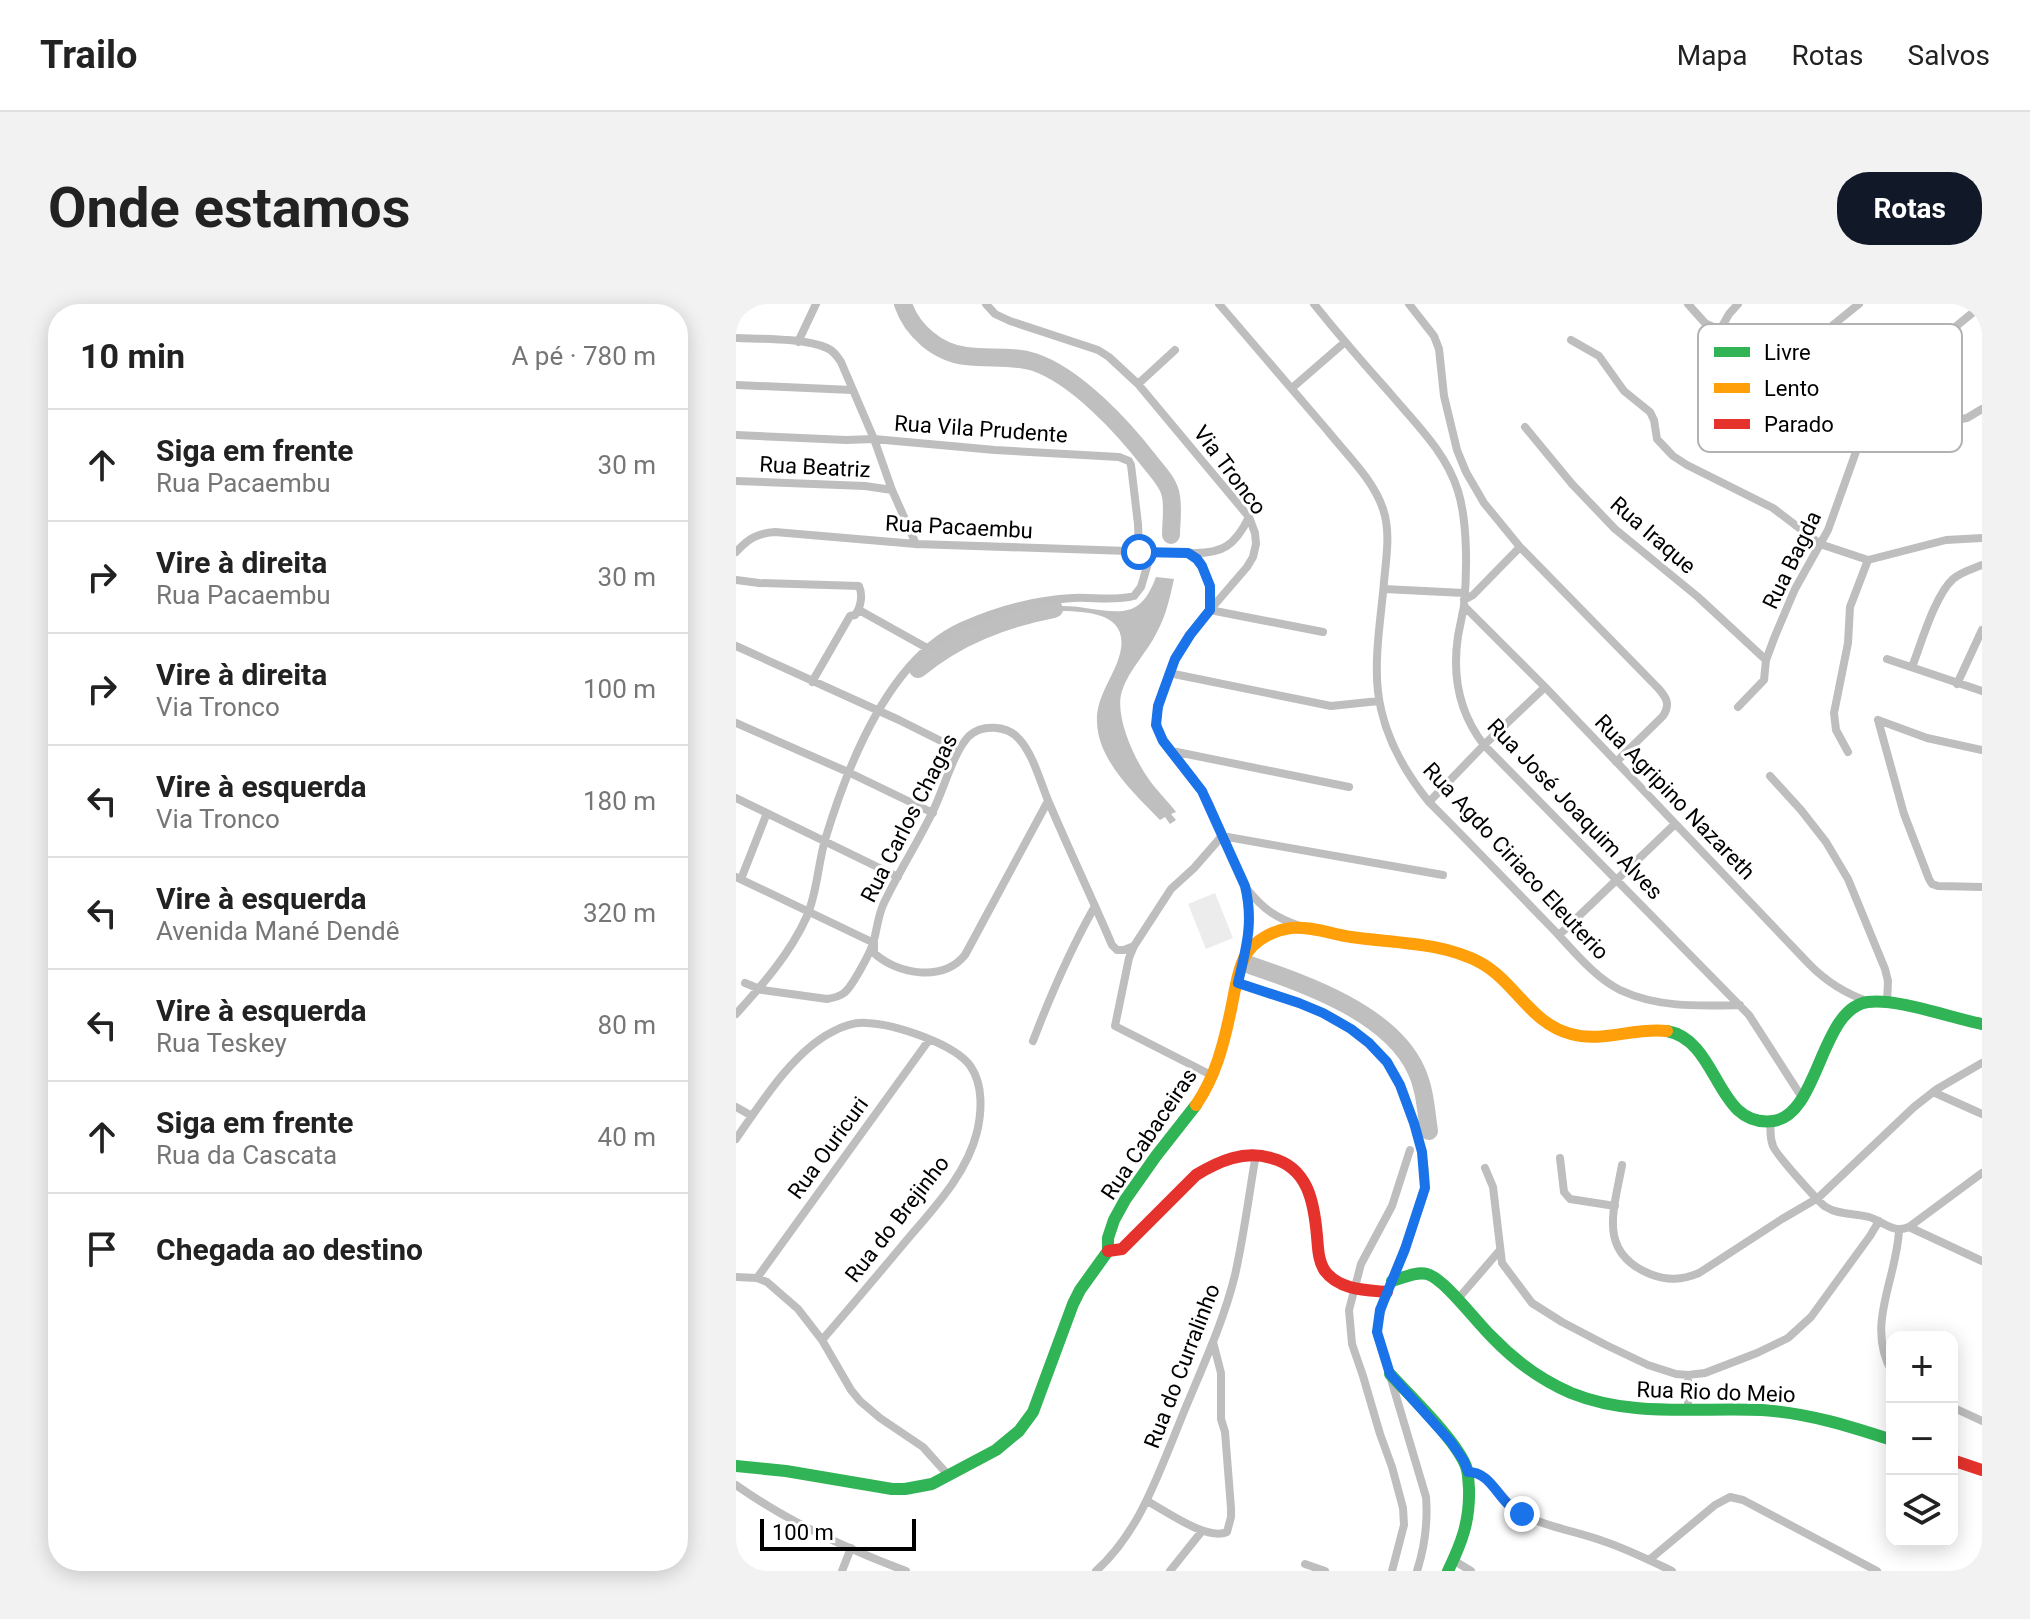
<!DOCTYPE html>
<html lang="pt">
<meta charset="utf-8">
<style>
body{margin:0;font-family:Roboto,sans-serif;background:#f2f2f2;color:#222}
.controls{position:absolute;right:24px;bottom:24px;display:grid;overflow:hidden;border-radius:16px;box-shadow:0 4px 20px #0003}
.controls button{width:72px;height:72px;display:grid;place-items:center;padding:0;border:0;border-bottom:2px solid #e0e0e0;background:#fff;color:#222;font:40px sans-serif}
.scale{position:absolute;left:24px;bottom:20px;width:156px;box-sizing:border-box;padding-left:8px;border:4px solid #000;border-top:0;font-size:22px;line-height:28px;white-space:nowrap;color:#000;-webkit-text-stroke:6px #fff;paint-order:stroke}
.stop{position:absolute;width:24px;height:24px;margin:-18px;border:6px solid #1a73e8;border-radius:50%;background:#fff}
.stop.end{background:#1a73e8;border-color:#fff;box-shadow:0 2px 8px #0008}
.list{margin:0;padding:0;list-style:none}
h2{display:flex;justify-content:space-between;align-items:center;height:104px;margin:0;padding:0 32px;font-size:34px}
h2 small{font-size:26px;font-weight:400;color:#767676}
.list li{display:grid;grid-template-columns:52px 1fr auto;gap:24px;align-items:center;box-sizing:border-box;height:112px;padding:0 32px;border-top:2px solid #e0e0e0}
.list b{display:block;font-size:30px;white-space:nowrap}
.list p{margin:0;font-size:26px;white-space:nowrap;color:#767676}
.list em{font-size:26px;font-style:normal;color:#767676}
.icon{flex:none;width:44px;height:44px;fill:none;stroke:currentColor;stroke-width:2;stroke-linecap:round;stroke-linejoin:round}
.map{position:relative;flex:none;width:1246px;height:1267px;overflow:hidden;border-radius:32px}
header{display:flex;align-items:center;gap:48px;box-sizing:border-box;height:112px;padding:0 40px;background:#fff;border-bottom:2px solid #e0e0e0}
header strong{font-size:38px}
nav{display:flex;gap:44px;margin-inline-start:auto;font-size:28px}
.intro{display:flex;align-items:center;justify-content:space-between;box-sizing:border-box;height:192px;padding:0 48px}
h1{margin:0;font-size:56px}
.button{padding:20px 36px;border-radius:32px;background:#111827;color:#fff;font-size:28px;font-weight:700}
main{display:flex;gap:48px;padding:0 48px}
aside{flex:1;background:#fff;border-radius:32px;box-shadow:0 4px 20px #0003}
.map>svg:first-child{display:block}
.green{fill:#ececec}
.water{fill:#bfbfbf}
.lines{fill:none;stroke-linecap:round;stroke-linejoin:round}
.river{stroke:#bfbfbf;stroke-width:18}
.street{stroke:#bebebe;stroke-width:8}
.fast{stroke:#30b455;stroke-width:12}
.slow{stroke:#ff9f0a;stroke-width:12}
.jam{stroke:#e5322d;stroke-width:12}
.route{stroke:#1a73e8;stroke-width:10}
.labels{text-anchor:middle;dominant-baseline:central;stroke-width:6;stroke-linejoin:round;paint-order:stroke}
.street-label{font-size:22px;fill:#000;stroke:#fff}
.key{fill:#fff;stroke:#b2b2b2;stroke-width:2}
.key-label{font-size:22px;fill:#000}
</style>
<header>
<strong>Trailo</strong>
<nav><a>Mapa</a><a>Rotas</a><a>Salvos</a></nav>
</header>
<div class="intro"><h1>Onde estamos</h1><a class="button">Rotas</a></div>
<main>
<aside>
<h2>10 min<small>A pé · 780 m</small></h2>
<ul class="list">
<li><svg class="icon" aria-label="ahead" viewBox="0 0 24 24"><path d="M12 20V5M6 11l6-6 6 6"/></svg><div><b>Siga em frente</b><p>Rua Pacaembu</p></div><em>30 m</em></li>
<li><svg class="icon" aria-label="right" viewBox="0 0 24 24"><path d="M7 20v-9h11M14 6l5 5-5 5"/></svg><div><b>Vire à direita</b><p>Rua Pacaembu</p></div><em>30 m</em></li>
<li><svg class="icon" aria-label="right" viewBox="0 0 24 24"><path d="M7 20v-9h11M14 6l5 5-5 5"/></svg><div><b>Vire à direita</b><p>Via Tronco</p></div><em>100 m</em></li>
<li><svg class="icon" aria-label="left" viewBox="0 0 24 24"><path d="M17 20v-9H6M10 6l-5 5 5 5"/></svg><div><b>Vire à esquerda</b><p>Via Tronco</p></div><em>180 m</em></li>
<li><svg class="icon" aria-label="left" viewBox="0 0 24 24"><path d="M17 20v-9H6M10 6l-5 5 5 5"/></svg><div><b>Vire à esquerda</b><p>Avenida Mané Dendê</p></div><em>320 m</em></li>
<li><svg class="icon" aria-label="left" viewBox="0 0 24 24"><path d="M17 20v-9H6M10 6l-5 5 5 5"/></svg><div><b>Vire à esquerda</b><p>Rua Teskey</p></div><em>80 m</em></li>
<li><svg class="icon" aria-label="ahead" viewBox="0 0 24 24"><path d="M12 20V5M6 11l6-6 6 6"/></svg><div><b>Siga em frente</b><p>Rua da Cascata</p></div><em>40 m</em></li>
<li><svg class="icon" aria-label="arrive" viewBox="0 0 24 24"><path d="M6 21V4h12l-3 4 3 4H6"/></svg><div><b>Chegada ao destino</b></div></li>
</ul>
</aside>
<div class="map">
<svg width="1246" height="1267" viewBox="0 0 1246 1267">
<rect width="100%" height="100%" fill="#fff"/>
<path class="green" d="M 479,589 L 497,634 L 470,645 L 452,600 Z"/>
<path class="water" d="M 420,273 L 438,275 C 434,293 430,312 421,328 C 411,349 393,365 386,387 C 378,411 398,454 412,474 C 420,486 431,496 440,508 L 435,510 L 440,516 L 434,520 L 429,513 L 424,516 C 399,490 362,457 361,418 C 360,396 373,379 381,359 C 400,309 355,307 318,307 L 318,302 C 328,302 339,302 349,304 C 386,309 405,314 420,273 Z"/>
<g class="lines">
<path class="river" d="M 167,0 C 176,27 202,49 230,52 C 253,55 276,51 298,58 C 340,72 387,123 414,158 C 421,167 431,177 434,188 C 438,201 435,218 435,231
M 182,365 C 222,332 267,315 318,305
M 514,661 C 569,680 654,709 680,766 C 689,785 690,807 693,827"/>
<path class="street" d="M 250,0 L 259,10 L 274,17 L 362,46 L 373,53 L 402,80 L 513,213 L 519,229 L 520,240 L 517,253 L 511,263 L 474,306 L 445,344 L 433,369 L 420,413 L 423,430 L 458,475 L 473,499 L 509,582 L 513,609 L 510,648
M 483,0 C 519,42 555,84 591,126 C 610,150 637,175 647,205 C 655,228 650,255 648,278 C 645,314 638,352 642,388 C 647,429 667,466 693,498 C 733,538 772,579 812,620 C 834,642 856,672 884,686 C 922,704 964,702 1004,701
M 578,0 C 602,30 627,59 653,88 C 679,119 710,148 722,187 C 732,219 731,269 728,302 C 726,312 724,322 722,332 C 716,372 723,409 748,441 L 1013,711 L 1067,795
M 673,0 L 698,32 L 703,45 L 708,92 L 721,146 L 730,168 L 748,199 L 784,243 L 922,384 C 930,393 935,400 927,412 L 880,458
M 952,0 L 969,19 L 984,26 L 1006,55 L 1022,71 L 1078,105 L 1091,111 L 1104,114 L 1131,117 L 1207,118 L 1231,114 L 1246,105
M 984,26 L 993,10 L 1002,0
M 0,34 C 25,35 69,34 91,44 C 98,47 101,52 105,58 L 138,135 L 156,186 L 180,240
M 835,36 L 863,52 L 888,87 L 914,108 L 918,116 L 921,135 L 937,152 L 951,161 L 1037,204 L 1084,240 L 1132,256
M 62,38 L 80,0
M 1157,75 L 1155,93 L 1162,118
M 1034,78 L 1092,25 L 1123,0
M 402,80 L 439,46
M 0,81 L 116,86
M 556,84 L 609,38
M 1116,115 L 1157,74 L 1246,1
M 789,123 L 836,180 L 879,225 L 962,293 L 1030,356
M 0,131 L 110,136 L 138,135 L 259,146 L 383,153 L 393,157 L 395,161 L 402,220 L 403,248
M 0,177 L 129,182 L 156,186
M 0,248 C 12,235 21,229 39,228 L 180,240 L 452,249 C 471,262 476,282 474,305
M 455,249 C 486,250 499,242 513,213
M 0,276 L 23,279 L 123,282 C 127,291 125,303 119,311 L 114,312 L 76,378
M 648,285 L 728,289
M 728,296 L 737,291 L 784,243
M 728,302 L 809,383 L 1074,661 C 1091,678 1108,689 1131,697
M 123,306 L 191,344
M 474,306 L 587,328
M 0,342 L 163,416 L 223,446
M 1151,355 L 1246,387
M 1176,363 C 1185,340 1199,291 1217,275 C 1225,268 1236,265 1246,261
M 433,369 L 595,402 L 643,397
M 1221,380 L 1246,326
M 1002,403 L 1028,376 L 1030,356 L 1039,332 L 1059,285 L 1092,226 L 1131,117
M 1142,416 L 1168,510 L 1193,575 L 1196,580 L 1202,582 L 1246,583
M 1142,416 L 1191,434 L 1246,446
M 0,419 L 112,468 L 197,509
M 436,447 L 613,483
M 1112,448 L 1100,426 L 1098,409 L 1112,339 L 1114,303 L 1132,256 L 1210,236 L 1246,234
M 1034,472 L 1065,506 L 1090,538 L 1112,575 L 1149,665 L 1152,677 L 1151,699
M 0,494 L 162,573
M 693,498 L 748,441 L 809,383
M 0,573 L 138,639 L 138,649 C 162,671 207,678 229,651 L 312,497
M 5,575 L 31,509
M 511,585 C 527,605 540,614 564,622
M 823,631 L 939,520
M 9,679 L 26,686 L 91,695 C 97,694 103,693 108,689 C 116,683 136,646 138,636 C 141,624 142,613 147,601 C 162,569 181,540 196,509 C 207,488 217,448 233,432 C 246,420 271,421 283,435 C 298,451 305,481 314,501 C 334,548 356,594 376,641 L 381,646 L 388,646 L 398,642
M 502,679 C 554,694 616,712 650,757 C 663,773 669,794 676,812 C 683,832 691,863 689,884 C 688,893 683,904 680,913 C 676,925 673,936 668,948 C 657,976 645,997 641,1028 L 690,1193 C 692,1219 689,1242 681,1267
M 0,710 C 27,680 54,650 71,612 C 81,589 82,560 89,536 C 111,463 153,355 226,322 C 261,306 299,296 337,294 C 357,293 379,297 398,292 L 405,283 L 415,249
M 297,737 C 315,690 334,646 359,602
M 477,772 L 379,722 L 393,654 L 398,642 L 435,585 L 458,564 L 486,532 L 707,571
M 1197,788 L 1246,810
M 0,803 L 16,812
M 1035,818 C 1034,826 1034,834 1037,842 C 1039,849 1084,900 1090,903 C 1102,911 1119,909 1133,913 C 1147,917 1157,930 1173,923 L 1246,869
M 0,835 C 25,799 57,748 96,728 C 107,722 120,718 131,719 C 158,720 220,740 235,763 C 247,781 246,807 241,828 C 230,873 193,909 165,943 C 139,974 113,1005 86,1036
M 824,854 L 828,888 L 834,895 L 879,902
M 886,861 C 878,906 861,948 914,970 C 932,977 946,976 963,969 L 1046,915 L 1082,894 L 1178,803 L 1201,785 L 1246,759
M 749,864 L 757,883 L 766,959 L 796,999 L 826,1018 L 870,1041 L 912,1061 L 940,1070 L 952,1071 L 969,1069 L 1021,1049 L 1052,1034 L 1075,1013 L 1134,932 L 1143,917
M 1173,923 L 1246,957
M 0,973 L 21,974 L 31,978 L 62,1005 L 86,1036 L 115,1086 L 124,1097 L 144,1114 L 187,1143 L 213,1172
M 21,974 L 193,736
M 721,996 L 764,946
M 1156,1068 C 1129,1021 1161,975 1163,926
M 1216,1103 L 1246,1117
M 952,1107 L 952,1071
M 732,1168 C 755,1167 766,1198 784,1209 C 809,1223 840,1227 867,1237 C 891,1245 913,1256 936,1267
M 0,1181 C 51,1217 111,1245 170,1267
M 411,1197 C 430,1207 471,1237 491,1228 L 495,1213 L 495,1204 L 489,1128 L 485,1115 L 485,1069 L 477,1038
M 717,1256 L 735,1267
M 913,1256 L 979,1201 L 994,1193 L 1007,1196 L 1141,1267
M 569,1260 L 589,1267
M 106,1267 L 115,1244
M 360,1267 C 402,1229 420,1176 441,1125 C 461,1074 486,1024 499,971 C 508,931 513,890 520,850
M 434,1267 L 466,1227
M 656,1267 L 668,1221 L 667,1204 L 656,1163 L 644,1130 L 627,1072 L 616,1040 L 613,1006 L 625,960 L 656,902 L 674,846"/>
<path class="fast" d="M 931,727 C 984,737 979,824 1037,817 C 1083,812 1084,704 1132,698 C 1161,694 1215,714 1246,720
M 656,977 C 667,974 680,967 691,970 C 709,975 741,1019 756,1033 C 778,1056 805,1076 835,1089 C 897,1114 961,1103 1026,1106 C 1072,1109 1113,1122 1156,1136
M 654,1070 C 675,1093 717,1133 729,1160 C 733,1168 732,1176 733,1184 C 734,1217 726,1238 712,1267
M 0,1162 L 50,1167 L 156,1185 L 169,1185 L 196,1180 L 260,1146 L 283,1127 L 297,1108 L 337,1000 L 344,986 L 372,947 L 372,934 L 378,916 L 389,896 L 420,852 L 460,801"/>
<path class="slow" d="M 460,801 C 479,773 487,743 494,710 C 498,693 502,659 513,646 C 523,634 539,626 555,624 C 575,622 595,630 615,633 C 657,639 707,638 745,659 C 779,678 795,720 835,730 C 866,739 899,723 931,727"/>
<path class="jam" d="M 372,947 L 386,945 L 460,871 C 483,857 508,846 535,854 C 572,863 578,898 581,932 C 582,943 582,957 589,967 C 603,986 630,986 651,988
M 1216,1156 L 1246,1166"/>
</g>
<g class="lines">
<path class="route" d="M 403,248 L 452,249 L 461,255 L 466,262 L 474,282 L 474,306 L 454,331 L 439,355 L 422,402 L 420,421 L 427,437 L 466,487 L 509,582 C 518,619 510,644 502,679 L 563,699 L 587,709 L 615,725 L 633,739 L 651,758 L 664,781 L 678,819 L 686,848 L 689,884 L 669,945 L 644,1006 L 641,1028 L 654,1070 L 715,1138 L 728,1157 L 732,1168 C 753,1168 760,1190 774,1202 C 778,1205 782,1207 786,1210"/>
</g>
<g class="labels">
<g class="street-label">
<text transform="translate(245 125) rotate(4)">Rua Vila Prudente</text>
<text transform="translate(79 163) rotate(3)">Rua Beatriz</text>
<text transform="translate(494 166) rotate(53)">Via Tronco</text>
<text transform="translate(223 223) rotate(3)">Rua Pacaembu</text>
<text transform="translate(917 231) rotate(41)">Rua Iraque</text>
<text transform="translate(1056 256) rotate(-64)">Rua Bagda</text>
<text transform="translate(939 493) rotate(46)">Rua Agripino Nazareth</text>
<text transform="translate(839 505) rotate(46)">Rua José Joaquim Alves</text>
<text transform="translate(173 514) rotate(-63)">Rua Carlos Chagas</text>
<text transform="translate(780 557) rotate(47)">Rua Agdo Ciriaco Eleuterio</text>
<text transform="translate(413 830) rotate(-56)">Rua Cabaceiras</text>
<text transform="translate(92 844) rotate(-54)">Rua Ouricuri</text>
<text transform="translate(161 915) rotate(-52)">Rua do Brejinho</text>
<text transform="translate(446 1062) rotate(-69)">Rua do Curralinho</text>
<text transform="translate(980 1088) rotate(2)">Rua Rio do Meio</text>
</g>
</g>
<rect x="962" y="20" width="264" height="128" rx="12" class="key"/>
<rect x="978" y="43" width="36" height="10" fill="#30b455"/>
<rect x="978" y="79" width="36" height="10" fill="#ff9f0a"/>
<rect x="978" y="115" width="36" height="10" fill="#e5322d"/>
<g class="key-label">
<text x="1028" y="56">Livre</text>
<text x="1028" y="92">Lento</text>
<text x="1028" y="128">Parado</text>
</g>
</svg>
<div class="controls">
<button>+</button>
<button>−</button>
<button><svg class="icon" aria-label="layers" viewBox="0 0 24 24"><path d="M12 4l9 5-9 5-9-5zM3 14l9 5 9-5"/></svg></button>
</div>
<div class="scale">100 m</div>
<div class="stop" style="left:403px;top:248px"></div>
<div class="stop end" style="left:786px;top:1210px"></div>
</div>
</main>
